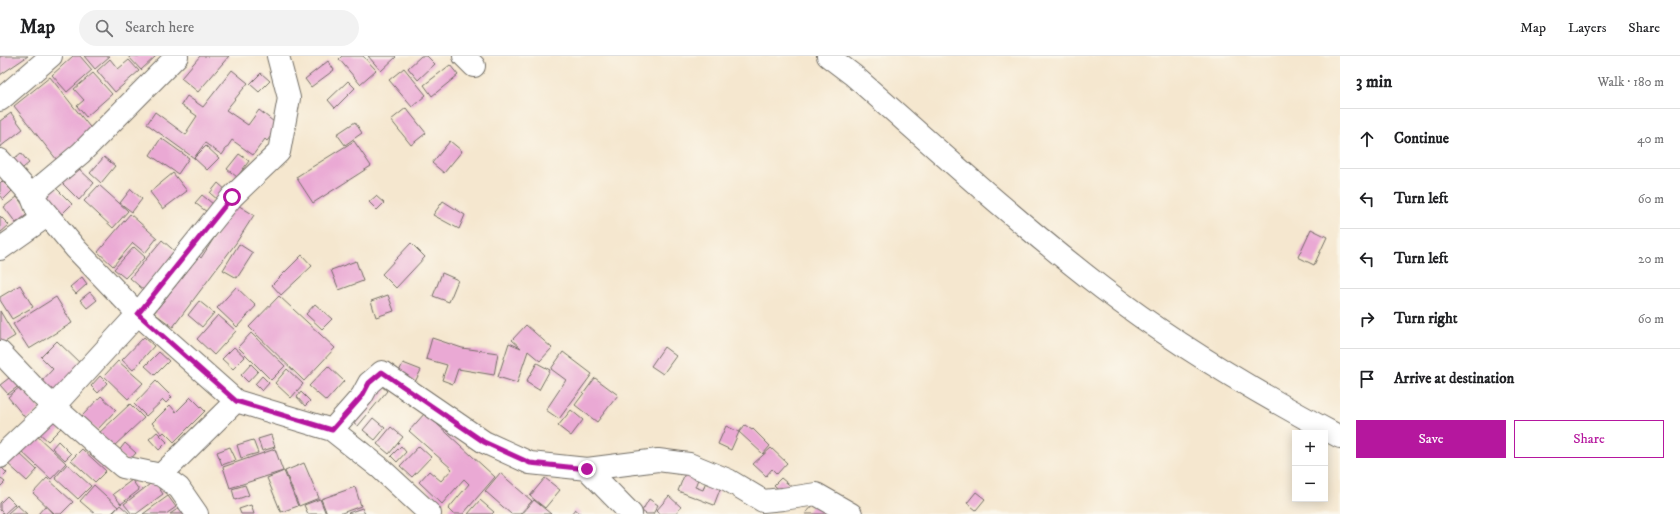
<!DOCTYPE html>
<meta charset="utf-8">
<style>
body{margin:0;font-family:"IM FELL DW Pica",serif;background:#f2f2f2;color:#202124}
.controls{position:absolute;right:12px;bottom:12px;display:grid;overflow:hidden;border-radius:0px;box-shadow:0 2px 10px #0003}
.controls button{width:36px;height:36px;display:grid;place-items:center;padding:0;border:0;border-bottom:1px solid #e0e0e0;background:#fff;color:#202124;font:20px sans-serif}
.stop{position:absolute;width:12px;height:12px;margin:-9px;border:3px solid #b5179e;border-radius:50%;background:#fff}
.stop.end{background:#b5179e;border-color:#fff;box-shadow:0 1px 4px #0008}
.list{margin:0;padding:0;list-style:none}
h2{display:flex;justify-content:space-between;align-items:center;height:52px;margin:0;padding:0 16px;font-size:17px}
h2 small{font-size:13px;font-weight:400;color:#757577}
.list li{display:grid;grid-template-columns:26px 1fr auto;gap:12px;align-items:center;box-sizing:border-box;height:60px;padding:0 16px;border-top:1px solid #e0e0e0}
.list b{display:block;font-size:15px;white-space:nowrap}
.list em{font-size:13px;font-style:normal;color:#757577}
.actions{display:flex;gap:8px;padding:12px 16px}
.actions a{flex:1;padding:9px 0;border:1px solid #b5179e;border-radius:0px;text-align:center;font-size:14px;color:#b5179e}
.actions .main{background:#b5179e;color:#fff}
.icon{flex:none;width:22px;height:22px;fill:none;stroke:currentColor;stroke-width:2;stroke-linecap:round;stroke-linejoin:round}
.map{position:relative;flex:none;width:1340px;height:458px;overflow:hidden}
header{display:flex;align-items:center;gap:24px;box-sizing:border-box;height:56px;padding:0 20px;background:#fff;border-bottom:1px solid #e0e0e0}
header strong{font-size:19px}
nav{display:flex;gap:22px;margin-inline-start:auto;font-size:14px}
.search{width:280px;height:36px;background:#f2f2f2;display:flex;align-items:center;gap:10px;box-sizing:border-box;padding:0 14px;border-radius:22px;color:#757577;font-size:15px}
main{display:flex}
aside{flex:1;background:#fff}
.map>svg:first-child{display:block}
.building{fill:#eaa9d4}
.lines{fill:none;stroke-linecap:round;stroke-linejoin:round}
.minor-casing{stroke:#726d64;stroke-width:24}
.tertiary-casing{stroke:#726d64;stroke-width:24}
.minor{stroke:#fff;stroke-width:22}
.tertiary{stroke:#fff;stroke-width:22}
.route{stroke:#b5179e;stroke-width:5}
</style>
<header>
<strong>Map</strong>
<div class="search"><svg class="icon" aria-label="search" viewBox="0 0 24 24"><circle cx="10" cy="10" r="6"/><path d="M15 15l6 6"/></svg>Search here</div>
<nav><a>Map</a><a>Layers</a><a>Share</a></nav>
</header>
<main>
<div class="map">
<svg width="1340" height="458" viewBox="0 0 1340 458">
<rect width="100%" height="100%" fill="#fbf7ec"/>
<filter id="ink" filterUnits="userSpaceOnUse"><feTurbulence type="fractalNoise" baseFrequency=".025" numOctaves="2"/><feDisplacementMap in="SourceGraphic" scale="8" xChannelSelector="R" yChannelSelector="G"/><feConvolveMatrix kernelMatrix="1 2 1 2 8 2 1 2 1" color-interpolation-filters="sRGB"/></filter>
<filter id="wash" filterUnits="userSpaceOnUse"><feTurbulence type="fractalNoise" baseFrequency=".012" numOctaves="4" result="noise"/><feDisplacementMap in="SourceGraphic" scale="16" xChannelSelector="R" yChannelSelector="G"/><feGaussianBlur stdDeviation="0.9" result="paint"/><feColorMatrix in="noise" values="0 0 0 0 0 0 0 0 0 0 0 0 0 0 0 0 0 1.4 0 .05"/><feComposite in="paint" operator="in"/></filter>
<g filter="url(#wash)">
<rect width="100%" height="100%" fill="#f5e7cf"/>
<g id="blocks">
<path class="building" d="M 0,0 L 28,0 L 0,19 Z
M 73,0 L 80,0 L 92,14 L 67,36 L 52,19 Z
M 84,0 L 110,0 L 95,13 Z
M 128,0 L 156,0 L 141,14 Z
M 200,0 L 229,0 L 198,36 L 181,22 Z
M 342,0 L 363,0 L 376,14 L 360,28 L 339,3 Z
M 368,0 L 395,0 L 396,1 L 381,15 Z
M 421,0 L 427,0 L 435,8 L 418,24 L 408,12 Z
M 110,3 L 118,13 L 129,4 L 139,15 L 115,36 L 97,15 Z
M 328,5 L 334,14 L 311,31 L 305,23 Z
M 450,9 L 458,19 L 432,40 L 424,29 Z
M 404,12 L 426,39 L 412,51 L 389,24 Z
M 232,14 L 248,27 L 226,54 L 248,69 L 259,54 L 279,70 L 267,85 L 265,83 L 253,99 L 232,84 L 222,99 L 205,87 L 194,102 L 206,90 L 219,102 L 207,114 L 194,102 L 147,68 L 155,56 L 186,79 L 189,75 L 187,75 L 197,60 L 181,49 L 187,40 L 203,51 Z
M 93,17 L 112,38 L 86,61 L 77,50 L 84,44 L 74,33 Z
M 261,17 L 270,25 L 259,36 L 250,28 Z
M 50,21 L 93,75 L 57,104 L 14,50 Z
M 348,25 L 355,32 L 335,52 L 328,44 Z
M 406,52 L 426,77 L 411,89 L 391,64 Z
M 11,57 L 23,73 L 0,91 L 0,65 Z
M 355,66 L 362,77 L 345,89 L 337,78 Z
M 161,82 L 189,102 L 178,118 L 150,99 Z
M 354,85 L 371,110 L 313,147 L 296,121 Z
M 450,85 L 462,95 L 444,117 L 432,107 Z
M 21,97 L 29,107 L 18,116 L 10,106 Z
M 239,98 L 249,105 L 237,121 L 227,113 Z
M 104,101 L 115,110 L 101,127 L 90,117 Z
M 75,109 L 94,127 L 79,144 L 60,125 Z
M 173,117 L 187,135 L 163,153 L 150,136 Z
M 2,125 L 12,135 L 3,144 L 0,140 L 0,127 Z
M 218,127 L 228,136 L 220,146 L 210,137 Z
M 99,129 L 128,155 L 113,172 L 84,145 Z
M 54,130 L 72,148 L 62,158 L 44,141 Z
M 131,133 L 142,143 L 132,156 L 120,147 Z
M 202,139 L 213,148 L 207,156 L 195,147 Z
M 376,140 L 384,147 L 377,154 L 369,146 Z
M 17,141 L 29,157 L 16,167 L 4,151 Z
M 443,145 L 465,159 L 459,173 L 433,159 Z
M 236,148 L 254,159 L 236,187 L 173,271 L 154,257 L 199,200 L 201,202 Z
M 130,158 L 157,182 L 145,197 L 133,187 L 113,210 L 98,196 Z
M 0,160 L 9,169 L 0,177 Z
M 1311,173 L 1327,181 L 1314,209 L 1298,201 Z
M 162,184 L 179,199 L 147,237 L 130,222 Z
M 411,187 L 425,201 L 396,232 L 382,218 Z
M 239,188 L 253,197 L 237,222 L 223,214 Z
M 134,191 L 145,201 L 125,222 L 114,213 Z
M 302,199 L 312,210 L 281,239 L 272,229 Z
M 356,205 L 363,225 L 339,234 L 331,214 Z
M 442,217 L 458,224 L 449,246 L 433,240 Z
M 82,221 L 87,228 L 76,238 L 70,231 Z
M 20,229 L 33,251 L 12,263 L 0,244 L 0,241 Z
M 236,231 L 256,250 L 237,271 L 217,252 Z
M 90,236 L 97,244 L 87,252 L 80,244 Z
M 388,239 L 394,255 L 376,261 L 371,245 Z
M 279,240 L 335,292 L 304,325 L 249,271 Z
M 56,241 L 72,267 L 29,293 L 13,268 Z
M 199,245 L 214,257 L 202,271 L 188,259 Z
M 315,248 L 332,263 L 322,273 L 306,258 Z
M 0,255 L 15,280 L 0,289 Z
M 218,259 L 236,275 L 214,299 L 197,283 Z
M 526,269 L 552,292 L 540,305 L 528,295 L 517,327 L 498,321 L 509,287 L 521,292 L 512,284 Z
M 251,277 L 285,310 L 271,324 L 238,291 Z
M 144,281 L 154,290 L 133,314 L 122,304 Z
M 432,282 L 462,292 L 498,297 L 494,319 L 458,313 L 453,328 L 442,324 L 447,309 L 426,303 Z
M 57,285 L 83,310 L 52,342 L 38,329 L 53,313 L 41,301 Z
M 234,291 L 245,301 L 233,313 L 222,303 Z
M 664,291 L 676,300 L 663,318 L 651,310 Z
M 159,296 L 169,305 L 155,319 L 145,310 Z
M 563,296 L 592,318 L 559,363 L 546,354 L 566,324 L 551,313 Z
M 118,305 L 143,327 L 128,343 L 104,320 Z
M 403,307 L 421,314 L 415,326 L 398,318 Z
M 537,307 L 550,314 L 539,334 L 526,326 Z
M 251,308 L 258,315 L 248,326 L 241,319 Z
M 328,310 L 344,325 L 326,345 L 309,330 Z
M 287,313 L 303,328 L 291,342 L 275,327 Z
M 13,319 L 20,329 L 8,338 L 0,329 Z
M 100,320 L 107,327 L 98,337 L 91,330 Z
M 262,320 L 269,327 L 262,335 L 255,328 Z
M 595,322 L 618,339 L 597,366 L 575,349 Z
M 156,325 L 172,341 L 166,347 L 163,344 L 146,360 L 134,348 Z
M 378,327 L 387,335 L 358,370 L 348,362 Z
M 21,330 L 40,353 L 27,364 L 8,341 Z
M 301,336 L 310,345 L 305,350 L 297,341 Z
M 101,340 L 116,354 L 97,374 L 82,360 Z
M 191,341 L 205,355 L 174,386 L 164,376 L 162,378 L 152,367 L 170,349 L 176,356 Z
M 130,348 L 144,362 L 113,391 L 99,377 Z
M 571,354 L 583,364 L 571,380 L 558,370 Z
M 425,357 L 495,421 L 463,458 L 453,458 L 448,453 L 469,428 L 464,423 L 442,448 L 419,426 L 429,415 L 441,425 L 452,413 L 409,375 Z
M 54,360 L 64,369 L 48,385 L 38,376 Z
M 373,362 L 385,372 L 375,384 L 363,374 Z
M 745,369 L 752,374 L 753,373 L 770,390 L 763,398 L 739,376 L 731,394 L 718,388 L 726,370 L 739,376 Z
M 391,371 L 403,381 L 389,398 L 377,388 Z
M 157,376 L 167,386 L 159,394 L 149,383 Z
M 35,378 L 66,407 L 51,423 L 20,394 Z
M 271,379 L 275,391 L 262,395 L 258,383 Z
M 253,384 L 258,397 L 241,402 L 237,389 Z
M 58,385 L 71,398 L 65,404 L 52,392 Z
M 125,387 L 136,397 L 128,406 L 118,396 Z
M 401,390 L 406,396 L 397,406 L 391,400 Z
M 419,390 L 431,401 L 412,421 L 400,410 Z
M 230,391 L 236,404 L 222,409 L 217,396 Z
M 771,392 L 787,407 L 777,418 L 772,413 L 766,420 L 753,408 Z
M 82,393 L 106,415 L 95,426 L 71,404 Z
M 275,393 L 283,415 L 230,432 L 223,411 Z
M 18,396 L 37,414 L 27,425 L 7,407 Z
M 304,407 L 319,442 L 299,450 L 285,415 Z
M 67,408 L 91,430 L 78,443 L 55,422 Z
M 0,410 L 7,417 L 1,423 L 5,426 L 0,431 Z
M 687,412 L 700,418 L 695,431 L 703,434 L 707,422 L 722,428 L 714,449 L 678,435 Z
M 284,415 L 298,450 L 281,456 L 267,422 Z
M 500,417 L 532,445 L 520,458 L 511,458 L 485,435 Z
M 47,422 L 73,446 L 61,458 L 55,458 L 33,437 Z
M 545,422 L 560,434 L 545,452 L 530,440 Z
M 781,422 L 793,432 L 786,440 L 774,429 Z
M 132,424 L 139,434 L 121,448 L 113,438 Z
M 154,425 L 163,438 L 136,458 L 132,458 L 124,448 Z
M 94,429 L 118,451 L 111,458 L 95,458 L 80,445 Z
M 245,429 L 249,439 L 235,444 L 232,433 Z
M 355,431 L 361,450 L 339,458 L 327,458 L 321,443 Z
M 976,436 L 985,443 L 976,454 L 967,447 Z
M 7,440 L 15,448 L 4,458 L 0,454 L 0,447 Z
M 168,440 L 176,451 L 166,458 L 143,458 Z
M 669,440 L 681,451 L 676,458 L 659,458 L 656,455 Z
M 320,443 L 326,458 L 308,458 L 304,449 Z
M 649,443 L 658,449 L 653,458 L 646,458 L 642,455 Z
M 819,443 L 831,454 L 828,458 L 805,458 Z
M 480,444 L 494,456 L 492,458 L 468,458 Z
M 534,444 L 551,458 L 522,458 Z
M 17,449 L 27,458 L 7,458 Z
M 120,449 L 130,458 L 112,458 Z
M 251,449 L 254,458 L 241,458 L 239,453 Z
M 45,450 L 54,458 L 38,458 Z
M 182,450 L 188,458 L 170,458 Z
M 362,452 L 365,458 L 349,458 L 348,457 Z
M 575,453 L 581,458 L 571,458 Z"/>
</g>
</g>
<g filter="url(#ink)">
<use href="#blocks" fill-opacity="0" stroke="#726d64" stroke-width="1"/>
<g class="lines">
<g class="minor-casing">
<path id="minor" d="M 464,0 L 474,10
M 0,44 L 51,0
M 0,104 L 31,139 L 76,193 L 138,258 L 236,345 L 332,374 L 379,411 L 430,458
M 0,193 L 41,164 L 31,139 L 81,97 L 177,0
M 0,296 L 41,339 L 95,387 L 123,411 L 161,419 L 179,432 L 197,458
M 332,374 L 362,340 L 369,327 L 382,316 L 484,386 L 530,407 L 587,413 L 658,404 L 689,408 L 728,424 L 763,445 L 783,443 L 816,438 L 851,458
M 0,401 L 54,350 L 138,258 L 232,141 L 279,96 L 289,42 L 278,0
M 587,413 L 631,458
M 161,419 L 236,345"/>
</g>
<g class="tertiary-casing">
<path id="tertiary" d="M 828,0 L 853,19 C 935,91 1015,165 1102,232 C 1176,289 1257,337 1340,381"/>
</g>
<use href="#minor" class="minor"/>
<use href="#tertiary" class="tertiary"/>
</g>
</g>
<g class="lines" filter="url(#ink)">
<path class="route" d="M 232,141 L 138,258 L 236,345 L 332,374 L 362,340 L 369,327 L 382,316 L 484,386 L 530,407 L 587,413"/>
</g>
</svg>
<div class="controls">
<button>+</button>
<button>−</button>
</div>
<div class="stop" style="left:232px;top:141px"></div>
<div class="stop end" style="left:587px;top:413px"></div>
</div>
<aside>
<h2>3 min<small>Walk · 180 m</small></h2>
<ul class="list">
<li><svg class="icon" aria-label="ahead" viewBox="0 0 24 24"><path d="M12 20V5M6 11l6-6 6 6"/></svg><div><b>Continue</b></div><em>40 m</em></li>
<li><svg class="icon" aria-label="left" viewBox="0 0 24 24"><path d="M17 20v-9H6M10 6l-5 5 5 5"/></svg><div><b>Turn left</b></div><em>60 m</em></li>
<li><svg class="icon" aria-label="left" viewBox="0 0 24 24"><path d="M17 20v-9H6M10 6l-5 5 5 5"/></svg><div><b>Turn left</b></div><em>20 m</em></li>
<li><svg class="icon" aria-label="right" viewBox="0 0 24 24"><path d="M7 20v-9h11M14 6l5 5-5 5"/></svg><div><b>Turn right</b></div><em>60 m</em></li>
<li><svg class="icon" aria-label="arrive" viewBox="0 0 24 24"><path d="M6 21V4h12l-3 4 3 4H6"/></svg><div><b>Arrive at destination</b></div></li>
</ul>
<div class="actions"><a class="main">Save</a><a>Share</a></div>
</aside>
</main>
